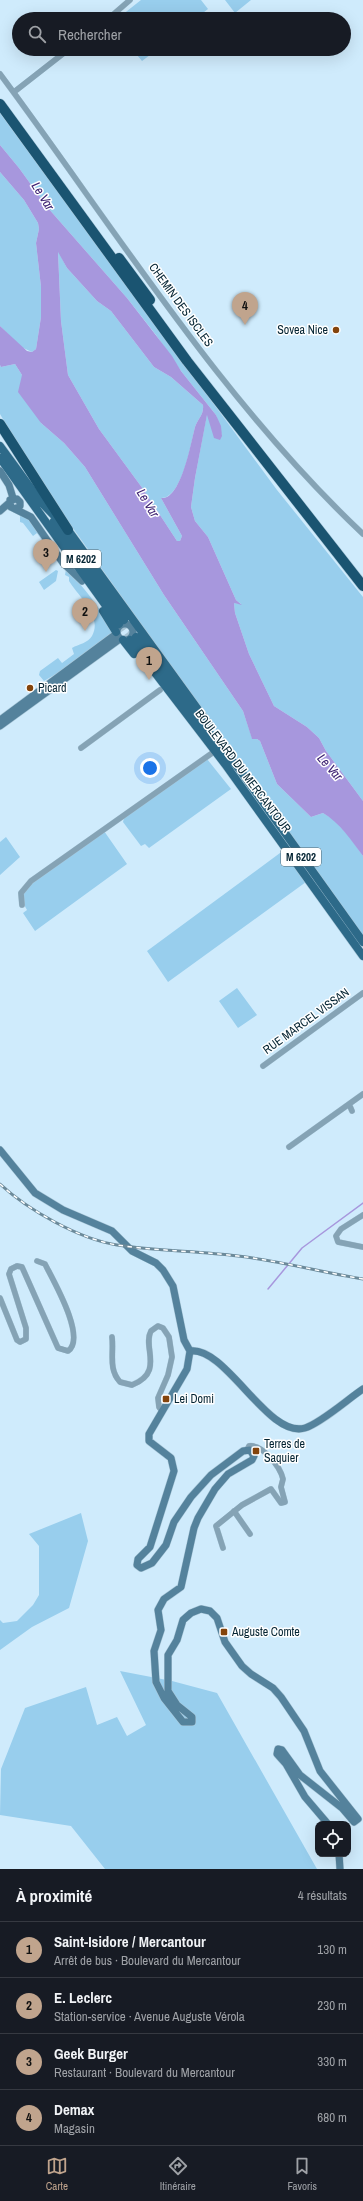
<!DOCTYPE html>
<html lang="fr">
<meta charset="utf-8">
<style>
body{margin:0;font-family:"Archivo Narrow",sans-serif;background:#20242c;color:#f1f3f6}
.controls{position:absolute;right:12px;bottom:12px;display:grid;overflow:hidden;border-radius:8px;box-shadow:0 4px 16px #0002}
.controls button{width:36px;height:36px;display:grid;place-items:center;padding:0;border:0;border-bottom:1px solid #363941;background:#171b24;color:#f1f3f6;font:20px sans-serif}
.you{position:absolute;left:150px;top:768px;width:14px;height:14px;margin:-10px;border:3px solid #fff;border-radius:50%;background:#1a73e8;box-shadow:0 0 0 6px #1a73e833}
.badge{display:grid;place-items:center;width:26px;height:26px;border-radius:50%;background:#c0a48d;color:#111;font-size:13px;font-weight:700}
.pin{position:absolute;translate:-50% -33px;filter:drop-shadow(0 1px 2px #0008)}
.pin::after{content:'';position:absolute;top:21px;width:14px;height:12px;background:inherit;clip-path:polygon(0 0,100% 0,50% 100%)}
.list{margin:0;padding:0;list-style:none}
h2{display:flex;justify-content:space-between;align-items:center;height:52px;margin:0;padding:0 16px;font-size:17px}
h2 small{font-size:13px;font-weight:400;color:#9ea1a6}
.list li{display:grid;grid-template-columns:26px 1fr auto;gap:12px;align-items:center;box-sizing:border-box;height:56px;padding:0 16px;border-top:1px solid #363941}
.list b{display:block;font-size:15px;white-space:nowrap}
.list p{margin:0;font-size:13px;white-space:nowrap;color:#9ea1a6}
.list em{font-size:13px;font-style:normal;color:#9ea1a6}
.icon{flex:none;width:22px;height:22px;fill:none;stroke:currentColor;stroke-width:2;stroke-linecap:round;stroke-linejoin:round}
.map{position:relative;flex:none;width:363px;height:1869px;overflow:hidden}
.search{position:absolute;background:#171b24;box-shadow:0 4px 16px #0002;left:12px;right:12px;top:12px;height:44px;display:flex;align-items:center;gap:10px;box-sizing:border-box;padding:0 14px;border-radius:22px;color:#9ea1a6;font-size:15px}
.sheet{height:276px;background:#171b24}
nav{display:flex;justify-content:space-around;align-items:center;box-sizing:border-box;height:56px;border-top:1px solid #363941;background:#171b24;font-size:11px;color:#9ea1a6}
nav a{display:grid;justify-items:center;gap:2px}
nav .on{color:#c0a48d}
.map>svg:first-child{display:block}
.green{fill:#98ceed}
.water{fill:#a797dd;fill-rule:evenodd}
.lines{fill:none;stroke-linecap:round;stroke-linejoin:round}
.stream{stroke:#a797dd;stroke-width:1.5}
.primary-tunnel{stroke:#a6c3d4;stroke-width:8;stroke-dasharray:8 4;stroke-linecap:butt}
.street-casing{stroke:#aac7d8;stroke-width:6}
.secondary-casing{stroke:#aac7d8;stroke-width:8}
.primary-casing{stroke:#aac7d8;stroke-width:9}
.highway-casing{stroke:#aac7d8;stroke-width:11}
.street{stroke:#85a3b5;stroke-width:5.5}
.secondary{stroke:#54829c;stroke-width:7}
.primary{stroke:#2d6a89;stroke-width:8}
.highway{stroke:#1a5471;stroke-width:10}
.rail-casing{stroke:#6c8a9a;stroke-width:3}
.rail{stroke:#fff;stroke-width:1.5;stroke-dasharray:4.5;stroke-linecap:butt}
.poi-dot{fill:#84440c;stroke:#fff;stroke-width:1.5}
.labels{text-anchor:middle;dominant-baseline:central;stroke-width:3;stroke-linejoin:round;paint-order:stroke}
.shield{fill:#fff;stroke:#4f6570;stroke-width:1}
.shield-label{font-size:11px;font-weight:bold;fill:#032332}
.street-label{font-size:12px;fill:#032332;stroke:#fff}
.poi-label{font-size:12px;fill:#032332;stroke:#fff;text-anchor:start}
.water-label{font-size:13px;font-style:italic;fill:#3c2071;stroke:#fff}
</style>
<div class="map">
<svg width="363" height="1869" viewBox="0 0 363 1869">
<rect width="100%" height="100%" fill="#cfebfc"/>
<path class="green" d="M 141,0 L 201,0 L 208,9 L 195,19 L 117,19 Z
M 225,0 L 251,0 L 235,13 Z
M 132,49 L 158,49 L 142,61 Z
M 0,113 L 277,490 L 363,597 L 363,801 L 326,751 L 319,738 L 307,727 L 274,706 L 249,654 L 235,613 L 234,603 L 241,604 L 236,600 L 208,537 L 195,521 L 191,507 L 195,478 L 207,414 L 222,436 L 216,415 L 181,371 L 156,335 L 127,298 L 48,208 L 19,168 L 0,145 Z
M 0,172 L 24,200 L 38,223 L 39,229 L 36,243 L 41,287 L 41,317 L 36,349 L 32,352 L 21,347 L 0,326 Z
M 58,251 L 67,268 L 97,301 L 111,311 L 154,367 L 171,377 L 203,405 C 204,415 198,418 195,427 C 191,443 182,499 161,498 L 182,536 L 180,541 L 177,541 L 143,489 L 99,429 L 68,375 L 61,321 Z
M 15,364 L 22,375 L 41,423 L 64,443 L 85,467 L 164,595 L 243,711 L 252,738 L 257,739 L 260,741 L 277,784 L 311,817 L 323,813 L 333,819 L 349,836 L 363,856 L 363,936 L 38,479 L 0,414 L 0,365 L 1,367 Z
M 20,515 L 29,519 L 60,561 L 54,558 L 37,533 L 33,536 L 23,523 L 20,522 Z
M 66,569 C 84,587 98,606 112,628 L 111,633 L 66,668 L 44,681 L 39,675 L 40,671 L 58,658 L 62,663 L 74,654 L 72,648 C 79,644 88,643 92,636 C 103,616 78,596 69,581 L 69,577 L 65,575 Z
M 56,570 L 58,571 L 56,581 L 44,590 L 39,582 Z
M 207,759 L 231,789 L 149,848 L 145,844 L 141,846 L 123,822 L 124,818 Z
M 104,831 L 127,864 L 35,931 L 23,913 L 27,910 C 22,902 22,895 27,887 Z
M 6,837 L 20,857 L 0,875 L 0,842 Z
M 280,853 L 284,853 L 306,882 L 168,982 L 147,951 Z
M 237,988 L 257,1015 L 238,1028 L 219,1001 Z
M 81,1513 L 88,1541 L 69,1608 L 32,1627 L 0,1650 L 0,1620 L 3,1623 L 17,1621 L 33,1605 L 39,1595 L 39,1546 L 29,1534 Z
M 120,1671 L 172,1681 L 217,1693 L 317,1869 L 105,1869 L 71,1826 L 0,1815 L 1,1769 L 25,1708 L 86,1687 L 97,1725 L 117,1717 L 127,1736 L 146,1725 Z"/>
<path class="water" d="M 0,145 L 19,168 L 48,208 L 127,298 L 172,356 L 181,371 L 216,415 L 221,426 L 222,436 L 220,440 L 214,438 L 207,415 L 195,478 L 191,507 L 195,521 L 208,537 L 236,600 L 242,605 L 234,603 L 235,613 L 249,654 L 274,706 L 307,727 L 319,738 L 326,751 L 363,801 L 363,856 C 351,840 340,823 323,813 L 311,817 L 277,784 L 260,741 L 257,739 L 252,739 L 243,711 L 164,595 L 85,467 L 64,443 L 41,423 L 18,392 L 22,375 L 15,364 L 1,367 L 0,365 L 0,326 L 27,351 L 32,352 L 36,349 L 41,317 L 41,287 L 36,243 L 39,229 L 38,223 L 24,200 L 0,172 ZM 58,252 L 67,268 L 97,301 L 111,311 L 154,367 L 171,377 L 203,405 C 204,415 198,418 195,427 C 191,442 181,501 161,498 L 182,536 L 180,541 L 177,541 L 143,489 L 99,429 L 68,375 L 61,321 Z"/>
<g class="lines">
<path class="stream" d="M 268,1289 L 302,1248 L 363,1203"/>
<path class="primary-tunnel" d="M 124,620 L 136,637
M 119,624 L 130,640"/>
<g class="street-casing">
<path id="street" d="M 108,19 L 130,0
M 0,74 C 116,230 220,399 363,534
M 14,92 L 69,49
M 81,748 L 160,690
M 22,905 L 21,893 L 31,881 L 215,751
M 263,1066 L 363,993
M 349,1104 L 352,1111
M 289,1147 L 363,1094
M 363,1215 L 341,1229 L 336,1236 L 338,1242 L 363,1247
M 0,1298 L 17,1340 L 20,1342 L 26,1339 L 26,1328 L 9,1274 L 11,1269 L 17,1266 L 22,1267 L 58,1348 L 68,1351 C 87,1338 53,1280 45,1264 L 37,1261
M 112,1337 C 114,1353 108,1369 120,1382 L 132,1385 C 165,1372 142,1347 151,1331 L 158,1326 L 163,1328 L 169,1337 L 172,1357 L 168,1375 L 158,1398 L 159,1407 L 162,1411
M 234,1511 L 250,1534
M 223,1548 L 216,1526 L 242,1505 L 271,1489 L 281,1503 L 285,1502 L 281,1487 L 283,1479 C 280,1466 262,1444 249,1446 L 247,1450"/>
</g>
<g class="secondary-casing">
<path id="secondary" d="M 0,471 L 9,485 L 13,498
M 11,507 L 31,517 L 63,563 L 82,581
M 11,507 L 10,500 L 17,499 L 20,502 L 20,506 L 15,509
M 0,511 L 10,502
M117 632a8 8 0 1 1 16 0a8 8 0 1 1-16 0Z
M 0,720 L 116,634
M 0,726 L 120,639
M 0,1150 L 35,1193 L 63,1210 L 112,1231 L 132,1251 L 156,1263 L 163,1270 L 173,1286 L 184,1340 L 190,1351
M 190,1351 L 187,1369 L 149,1434 L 149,1441 L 171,1458 L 174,1471 L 150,1547 L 138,1559 L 137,1565 L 141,1568 L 152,1563 L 166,1545 L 174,1522 L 191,1497 L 211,1475 L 243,1451 L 250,1450 L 254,1456 L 252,1460 L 228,1474 L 215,1489 L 198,1518 L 194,1528 L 181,1587 L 164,1599 L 158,1610 L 161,1630 L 154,1651 L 156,1682 L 164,1698 L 183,1722 L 192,1722 L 192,1717 L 177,1705 L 168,1691 L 168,1655 L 177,1640 L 183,1620 L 191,1613 L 201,1609 L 210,1611 L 217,1618 L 225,1642 L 242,1666 L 251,1674 L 273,1688 L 281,1697 L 304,1731 L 320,1771 L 358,1819 L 354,1822 L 342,1808 L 300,1775 L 282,1750 L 278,1749 L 277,1754 L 286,1764 L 305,1797 L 328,1824
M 190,1351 C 226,1346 268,1439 305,1428 C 321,1423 348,1399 363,1389
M 339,1854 L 340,1869"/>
</g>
<g class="primary-casing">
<path id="primary" d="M 0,446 L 41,502
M 0,458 L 119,624
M 38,499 L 68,530 L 210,726
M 54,521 L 124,620
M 103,611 L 116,632
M 136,637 L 175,691 L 240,770 L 363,942
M 123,640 L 134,654
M 130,640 L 225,764 L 363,956"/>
</g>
<g class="highway-casing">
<path id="highway" d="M 0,104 L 187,361 L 363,586
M 119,258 L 150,300
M 0,424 L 68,530"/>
</g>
<use href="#street" class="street"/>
<use href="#secondary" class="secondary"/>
<use href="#primary" class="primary"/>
<use href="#highway" class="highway"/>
<g class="rail-casing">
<path id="rail" d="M 0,1184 C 28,1210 79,1239 117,1245 C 157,1251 198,1251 238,1256 C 280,1261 321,1272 363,1279"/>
</g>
<use href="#rail" class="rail"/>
</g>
<g class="poi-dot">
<circle cx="336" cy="330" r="4"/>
<circle cx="30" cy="688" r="4"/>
<rect x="162" y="1395" width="8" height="8" rx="2"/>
<rect x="252" y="1447" width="8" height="8" rx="2"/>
<rect x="220" y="1628" width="8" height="8" rx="2"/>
</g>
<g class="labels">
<g class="shield">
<rect x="61" y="550" width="40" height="18" rx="3"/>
<rect x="281" y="848" width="40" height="18" rx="3"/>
</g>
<g class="shield-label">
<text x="81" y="559">M 6202</text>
<text x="301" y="857">M 6202</text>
</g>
<g class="street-label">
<text transform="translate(181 305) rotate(54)">CHEMIN DES ISCLES</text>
<text transform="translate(243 771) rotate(53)">BOULEVARD DU MERCANTOUR</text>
<text transform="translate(306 1021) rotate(-36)">RUE MARCEL VISSAN</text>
</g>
<g class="poi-label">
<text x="328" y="330" text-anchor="end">Sovea Nice</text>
<text x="38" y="688">Picard</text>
<text x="174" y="1399">Lei Domi</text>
<text x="264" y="1444">Terres de<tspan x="264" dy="14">Saquier</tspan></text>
<text x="232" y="1632">Auguste Comte</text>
</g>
<g class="water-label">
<text transform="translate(43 196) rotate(58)">Le Var</text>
<text transform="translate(148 503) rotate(59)">Le Var</text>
<text transform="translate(330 767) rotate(48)">Le Var</text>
</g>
</g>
</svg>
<div class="controls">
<button><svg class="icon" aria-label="locate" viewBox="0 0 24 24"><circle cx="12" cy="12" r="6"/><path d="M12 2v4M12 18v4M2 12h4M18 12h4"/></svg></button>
</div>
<div class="you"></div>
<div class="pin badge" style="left:149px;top:680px">1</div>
<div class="pin badge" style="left:85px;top:631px">2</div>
<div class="pin badge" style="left:46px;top:572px">3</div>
<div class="pin badge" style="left:245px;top:325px">4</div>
<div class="search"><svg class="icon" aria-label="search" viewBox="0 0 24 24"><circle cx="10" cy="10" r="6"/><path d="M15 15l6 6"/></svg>Rechercher</div>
</div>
<section class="sheet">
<h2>À proximité<small>4 résultats</small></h2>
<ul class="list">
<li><span class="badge">1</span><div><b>Saint-Isidore / Mercantour</b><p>Arrêt de bus · Boulevard du Mercantour</p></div><em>130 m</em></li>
<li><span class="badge">2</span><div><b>E. Leclerc</b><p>Station-service · Avenue Auguste Vérola</p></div><em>230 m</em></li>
<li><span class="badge">3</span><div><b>Geek Burger</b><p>Restaurant · Boulevard du Mercantour</p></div><em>330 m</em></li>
<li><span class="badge">4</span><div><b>Demax</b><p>Magasin</p></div><em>680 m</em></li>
</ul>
</section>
<nav>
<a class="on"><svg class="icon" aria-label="map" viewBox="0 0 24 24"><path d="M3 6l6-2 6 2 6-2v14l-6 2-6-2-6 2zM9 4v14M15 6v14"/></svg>Carte</a>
<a><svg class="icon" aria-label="directions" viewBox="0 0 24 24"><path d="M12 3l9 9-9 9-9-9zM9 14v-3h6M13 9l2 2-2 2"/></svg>Itinéraire</a>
<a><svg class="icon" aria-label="saved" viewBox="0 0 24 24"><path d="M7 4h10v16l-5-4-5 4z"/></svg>Favoris</a>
</nav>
